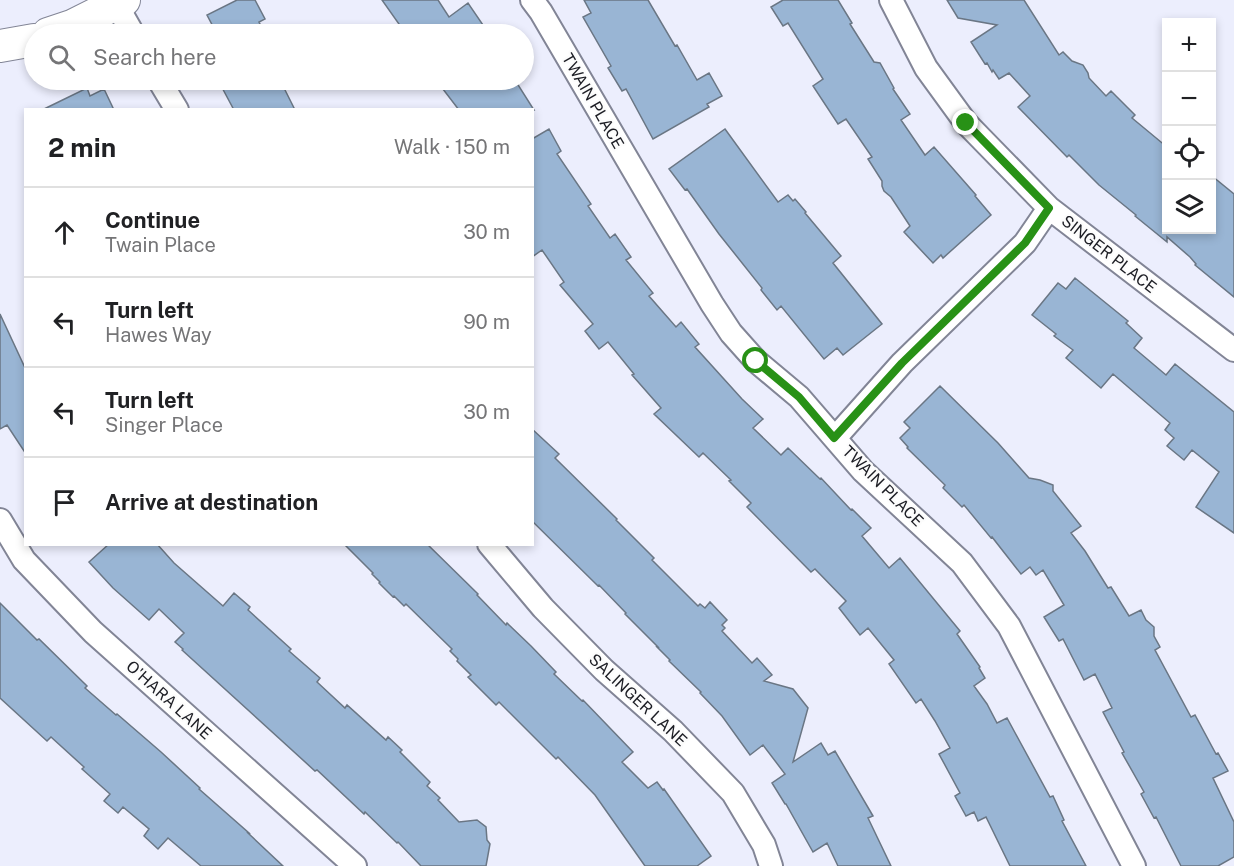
<!DOCTYPE html>
<meta charset="utf-8">
<style>
body{margin:0;font-family:"Public Sans",sans-serif;background:#f2f2f2;color:#202124}
.controls{position:absolute;right:18px;top:18px;display:grid;overflow:hidden;border-radius:0px;box-shadow:0 3px 9px #0003}
.controls button{width:54px;height:54px;display:grid;place-items:center;padding:0;border:0;border-bottom:2px solid #e0e0e0;background:#fff;color:#202124;font:30px sans-serif}
.stop{position:absolute;width:18px;height:18px;margin:-14px;border:4px solid #289116;border-radius:50%;background:#fff}
.stop.end{background:#289116;border-color:#fff;box-shadow:0 2px 6px #0008}
.list{margin:0;padding:0;list-style:none}
h2{display:flex;justify-content:space-between;align-items:center;height:78px;margin:0;padding:0 24px;font-size:26px}
h2 small{font-size:20px;font-weight:400;color:#757577}
.list li{display:grid;grid-template-columns:39px 1fr auto;gap:18px;align-items:center;box-sizing:border-box;height:90px;padding:0 24px;border-top:2px solid #e0e0e0}
.list b{display:block;font-size:22px;white-space:nowrap}
.list p{margin:0;font-size:20px;white-space:nowrap;color:#757577}
.list em{font-size:20px;font-style:normal;color:#757577}
.icon{flex:none;width:33px;height:33px;fill:none;stroke:currentColor;stroke-width:2;stroke-linecap:round;stroke-linejoin:round}
.map{position:relative;flex:none;width:1234px;height:866px;overflow:hidden}
.search{position:absolute;background:#fff;box-shadow:0 3px 9px #0003;left:24px;top:24px;width:510px;height:66px;display:flex;align-items:center;gap:15px;box-sizing:border-box;padding:0 21px;border-radius:33px;color:#757577;font-size:22px}
.panel{position:absolute;background:#fff;box-shadow:0 3px 9px #0003;left:24px;top:108px;width:510px;height:438px;border-radius:0px}
.map>svg:first-child{display:block}
.building{fill:#99b5d4;stroke:#6a7684;stroke-width:1.5}
.lines{fill:none;stroke-linecap:round;stroke-linejoin:round}
.minor-casing{stroke:#828596;stroke-width:26}
.secondary-casing{stroke:#828596;stroke-width:34}
.minor{stroke:#fff;stroke-width:22}
.secondary{stroke:#fff;stroke-width:32}
.route{stroke:#289116;stroke-width:8}
.labels{text-anchor:middle;dominant-baseline:central;stroke-width:4.5;stroke-linejoin:round;paint-order:stroke}
.street-label{font-size:16px;fill:#1c1d24;stroke:#fcfcfc}
</style>
<div class="map">
<svg width="1234" height="866" viewBox="0 0 1234 866">
<rect width="100%" height="100%" fill="#eceefd"/>
<path class="building" d="M 237,0 L 255,0 L 265,19 L 259,22 L 265,34 L 217,34 L 207,15 Z
M 382,0 L 438,0 L 449,17 L 468,3 L 483,25 L 469,34 L 406,34 Z
M 584,0 L 648,0 L 675,46 L 677,45 L 697,80 L 709,73 L 722,96 L 707,104 L 709,107 L 653,139 L 626,89 L 622,91 L 608,68 L 611,66 L 583,17 L 591,13 Z
M 783,0 L 838,0 L 852,23 L 850,24 L 874,62 L 880,63 L 894,88 L 893,89 L 910,114 L 901,120 L 925,155 L 934,147 L 976,195 L 975,196 L 991,215 L 943,258 L 941,255 L 933,263 L 904,232 L 910,226 L 891,197 L 884,191 L 882,186 L 882,181 L 868,159 L 872,157 L 846,119 L 838,124 L 813,86 L 823,79 L 788,23 L 783,26 L 771,7 Z
M 947,0 L 1024,0 L 1059,55 L 1063,52 L 1072,61 L 1083,65 L 1088,73 L 1089,78 L 1106,96 L 1111,91 L 1135,115 L 1132,118 L 1167,147 L 1167,230 L 1212,230 L 1212,176 L 1234,194 L 1234,297 L 1195,265 L 1196,264 L 1190,257 L 1167,237 L 1167,242 L 1135,216 L 1136,215 L 1099,185 L 1069,155 L 1067,157 L 1018,107 L 1030,96 L 1009,73 L 999,79 L 993,70 L 992,72 L 987,63 L 985,64 L 971,42 L 997,25 L 958,18 Z
M 218,80 L 280,80 L 295,110 L 234,110 Z
M 436,80 L 515,80 L 534,110 L 459,110 Z
M 87,88 L 90,96 L 104,89 L 114,110 L 42,110 Z
M 549,129 L 561,151 L 557,154 L 591,204 L 588,206 L 610,238 L 615,234 L 631,257 L 626,260 L 653,293 L 649,296 L 676,327 L 681,322 L 699,344 L 695,347 L 742,399 L 763,419 L 753,428 L 781,455 L 788,448 L 820,479 L 821,478 L 851,510 L 852,509 L 871,528 L 862,536 L 889,568 L 900,558 L 960,631 L 957,634 L 980,667 L 979,668 L 985,678 L 974,686 L 987,704 L 997,723 L 1007,718 L 1050,797 L 1053,796 L 1064,820 L 1062,821 L 1086,866 L 1010,866 L 986,817 L 978,821 L 974,812 L 966,816 L 955,796 L 960,793 L 939,754 L 950,748 L 935,721 L 921,699 L 916,703 L 889,664 L 894,660 L 868,628 L 860,635 L 839,608 L 846,601 L 815,569 L 811,572 L 747,507 L 751,503 L 729,481 L 731,480 L 703,453 L 699,457 L 654,414 L 661,408 L 632,375 L 634,374 L 608,342 L 599,349 L 585,331 L 593,324 L 560,285 L 564,282 L 542,250 L 532,257 L 532,139 Z
M 725,129 L 778,202 L 788,195 L 793,201 L 795,199 L 806,212 L 805,213 L 841,256 L 833,263 L 882,324 L 843,355 L 837,348 L 824,359 L 781,306 L 777,310 L 761,290 L 762,288 L 719,234 L 687,189 L 685,190 L 669,169 Z
M 1075,278 L 1128,321 L 1126,323 L 1142,338 L 1134,348 L 1166,375 L 1175,364 L 1234,412 L 1234,533 L 1196,507 L 1219,472 L 1192,450 L 1184,460 L 1167,446 L 1174,438 L 1165,430 L 1170,423 L 1113,374 L 1101,388 L 1066,358 L 1073,350 L 1054,336 L 1056,334 L 1032,315 L 1058,283 L 1066,289 Z
M 0,314 L 26,370 L 26,454 L 7,425 L 0,429 Z
M 940,386 L 998,443 L 1029,478 L 1040,480 L 1053,485 L 1053,491 L 1081,526 L 1071,533 L 1085,551 L 1108,588 L 1111,587 L 1129,616 L 1141,610 L 1146,620 L 1154,627 L 1154,636 L 1160,647 L 1155,650 L 1191,717 L 1195,715 L 1216,754 L 1218,753 L 1228,771 L 1213,778 L 1234,822 L 1234,857 L 1218,866 L 1181,866 L 1156,817 L 1154,818 L 1141,794 L 1144,792 L 1122,753 L 1124,752 L 1103,712 L 1112,708 L 1095,674 L 1084,680 L 1063,639 L 1059,641 L 1044,617 L 1064,605 L 1043,570 L 1036,575 L 1030,567 L 1021,574 L 992,537 L 991,538 L 964,505 L 962,507 L 943,488 L 945,485 L 907,448 L 908,447 L 900,438 L 910,428 L 904,422 Z
M 532,429 L 559,454 L 555,458 L 617,519 L 616,520 L 654,558 L 652,560 L 698,606 L 700,604 L 705,608 L 710,602 L 727,620 L 722,625 L 725,628 L 722,631 L 752,663 L 757,658 L 772,675 L 764,681 L 793,689 L 808,708 L 793,762 L 821,743 L 828,755 L 835,751 L 873,816 L 868,818 L 891,866 L 838,866 L 827,843 L 813,852 L 786,804 L 785,804 L 772,783 L 785,774 L 763,745 L 750,755 L 722,716 L 700,693 L 701,692 L 669,661 L 670,660 L 657,647 L 658,647 L 625,614 L 626,613 L 599,585 L 598,586 L 532,521 Z
M 109,544 L 157,544 L 174,563 L 223,606 L 234,593 L 250,607 L 248,610 L 291,649 L 289,651 L 320,678 L 317,682 L 345,708 L 347,705 L 386,740 L 388,737 L 402,750 L 400,752 L 430,782 L 427,786 L 440,798 L 438,800 L 459,822 L 477,820 L 486,827 L 487,840 L 490,844 L 486,866 L 421,866 L 398,842 L 397,843 L 365,812 L 364,814 L 317,770 L 315,771 L 182,650 L 183,649 L 175,642 L 184,633 L 159,609 L 149,620 L 113,588 L 89,562 Z
M 344,544 L 427,544 L 478,594 L 477,595 L 506,625 L 507,623 L 531,646 L 556,672 L 554,674 L 582,701 L 583,700 L 633,752 L 622,762 L 648,788 L 657,782 L 663,790 L 664,789 L 711,856 L 697,866 L 645,866 L 595,795 L 558,757 L 556,759 L 499,702 L 496,705 L 468,677 L 471,675 L 457,661 L 458,659 L 450,651 L 452,649 L 406,604 L 404,606 L 394,596 L 393,597 L 379,583 L 380,582 L 372,574 L 373,573 Z
M 0,603 L 37,640 L 39,639 L 87,686 L 85,688 L 116,715 L 117,714 L 161,752 L 200,788 L 199,789 L 249,833 L 248,833 L 283,866 L 201,866 L 168,838 L 158,849 L 144,836 L 149,829 L 123,807 L 118,813 L 104,801 L 110,794 L 82,769 L 84,767 L 51,737 L 47,741 L 0,698 Z"/>
<g class="lines">
<g class="minor-casing">
<path id="minor" d="M 532,0 L 541,12 L 712,304 L 731,333 L 756,361 L 799,397 L 863,471 L 962,563 L 1009,626 L 1134,866
M 891,0 L 926,68 L 966,123 L 1049,208 L 1234,350
M 116,4 L 133,34
M 159,80 L 177,110
M 835,438 L 902,363 L 1025,243 L 1049,208
M 0,520 L 24,560 L 93,632 L 355,866
M 489,544 L 543,608 L 604,670 L 673,731 L 733,793 L 764,845 L 771,866"/>
</g>
<g class="secondary-casing">
<path id="secondary" d="M 48,34 L 72,26 L 124,0
M 0,46 L 34,40"/>
</g>
<use href="#minor" class="minor"/>
<use href="#secondary" class="secondary"/>
</g>
<g class="lines">
<path class="route" d="M 756,361 L 799,397 L 834,438 L 902,363 L 1025,243 L 1049,208 L 966,123"/>
</g>
<g class="labels">
<g class="street-label">
<text transform="translate(593 101) rotate(60)">TWAIN PLACE</text>
<text transform="translate(1109 254) rotate(38)">SINGER PLACE</text>
<text transform="translate(883 486) rotate(45)">TWAIN PLACE</text>
<text transform="translate(169 700) rotate(42)">O'HARA LANE</text>
<text transform="translate(638 700) rotate(43)">SALINGER LANE</text>
</g>
</g>
</svg>
<div class="controls">
<button>+</button>
<button>−</button>
<button><svg class="icon" aria-label="locate" viewBox="0 0 24 24"><circle cx="12" cy="12" r="6"/><path d="M12 2v4M12 18v4M2 12h4M18 12h4"/></svg></button>
<button><svg class="icon" aria-label="layers" viewBox="0 0 24 24"><path d="M12 4l9 5-9 5-9-5zM3 14l9 5 9-5"/></svg></button>
</div>
<div class="stop" style="left:756px;top:361px"></div>
<div class="stop end" style="left:966px;top:123px"></div>
<div class="search"><svg class="icon" aria-label="search" viewBox="0 0 24 24"><circle cx="10" cy="10" r="6"/><path d="M15 15l6 6"/></svg>Search here</div>
<section class="panel">
<h2>2 min<small>Walk · 150 m</small></h2>
<ul class="list">
<li><svg class="icon" aria-label="ahead" viewBox="0 0 24 24"><path d="M12 20V5M6 11l6-6 6 6"/></svg><div><b>Continue</b><p>Twain Place</p></div><em>30 m</em></li>
<li><svg class="icon" aria-label="left" viewBox="0 0 24 24"><path d="M17 20v-9H6M10 6l-5 5 5 5"/></svg><div><b>Turn left</b><p>Hawes Way</p></div><em>90 m</em></li>
<li><svg class="icon" aria-label="left" viewBox="0 0 24 24"><path d="M17 20v-9H6M10 6l-5 5 5 5"/></svg><div><b>Turn left</b><p>Singer Place</p></div><em>30 m</em></li>
<li><svg class="icon" aria-label="arrive" viewBox="0 0 24 24"><path d="M6 21V4h12l-3 4 3 4H6"/></svg><div><b>Arrive at destination</b></div></li>
</ul>
</section>
</div>
